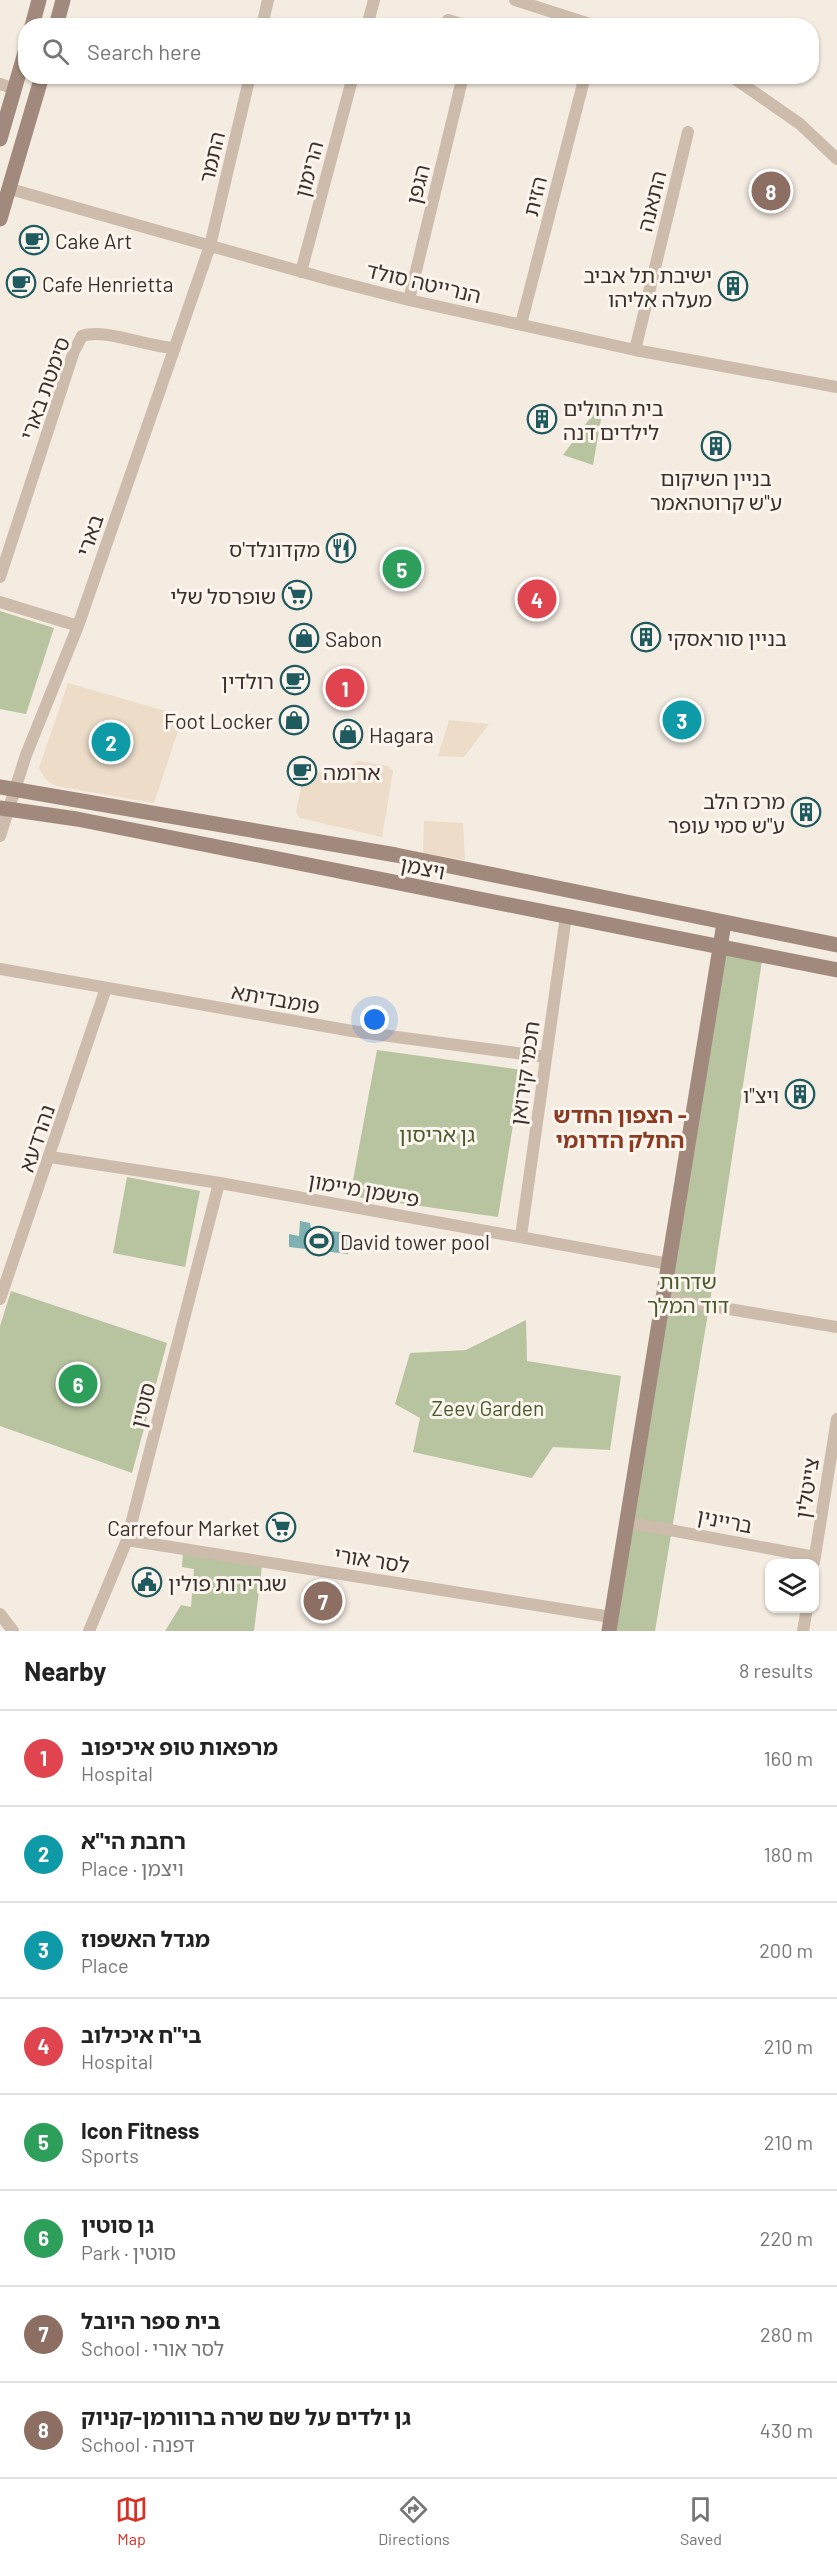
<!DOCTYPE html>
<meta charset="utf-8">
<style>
body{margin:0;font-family:Barlow,"Noto Sans Hebrew",sans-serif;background:#f2f2f2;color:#222}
.controls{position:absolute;right:18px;bottom:18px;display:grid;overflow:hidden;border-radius:12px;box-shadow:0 2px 4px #0004}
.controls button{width:54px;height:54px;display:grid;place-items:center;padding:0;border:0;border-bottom:2px solid #e0e0e0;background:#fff;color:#222;font:30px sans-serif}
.you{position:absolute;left:375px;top:1020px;width:21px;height:21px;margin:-15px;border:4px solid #fff;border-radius:50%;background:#1a73e8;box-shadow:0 0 0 9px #1a73e833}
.badge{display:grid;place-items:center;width:39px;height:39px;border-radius:50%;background:#d93025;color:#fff;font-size:20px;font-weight:700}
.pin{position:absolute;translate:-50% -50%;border:3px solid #fff;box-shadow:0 2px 6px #0006}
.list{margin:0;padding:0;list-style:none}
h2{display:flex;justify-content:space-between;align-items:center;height:78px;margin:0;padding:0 24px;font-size:26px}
h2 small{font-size:20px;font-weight:400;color:#767676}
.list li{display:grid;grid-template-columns:39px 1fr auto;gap:18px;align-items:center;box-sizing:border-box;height:96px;padding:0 24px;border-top:2px solid #e0e0e0}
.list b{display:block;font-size:22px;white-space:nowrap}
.list p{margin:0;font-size:20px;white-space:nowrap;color:#767676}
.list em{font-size:20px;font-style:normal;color:#767676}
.icon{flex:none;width:33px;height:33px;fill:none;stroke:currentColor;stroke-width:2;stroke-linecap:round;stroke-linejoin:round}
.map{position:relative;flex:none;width:837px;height:1631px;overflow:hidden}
.search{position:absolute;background:#fff;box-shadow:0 2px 4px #0004;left:18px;right:18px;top:18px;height:66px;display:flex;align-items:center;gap:15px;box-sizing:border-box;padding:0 21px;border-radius:24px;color:#767676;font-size:22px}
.sheet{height:846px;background:#fff}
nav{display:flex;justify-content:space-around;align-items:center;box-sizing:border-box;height:84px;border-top:2px solid #e0e0e0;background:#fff;font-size:16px;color:#767676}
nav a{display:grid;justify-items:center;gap:3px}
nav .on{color:#d93025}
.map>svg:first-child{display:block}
.green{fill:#b8c4a0}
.plaza{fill:#ecdcc8}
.water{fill:#7fb0b2}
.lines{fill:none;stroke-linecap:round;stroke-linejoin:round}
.street{stroke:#cdbbac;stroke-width:12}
.secondary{stroke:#a18a7d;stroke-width:15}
.labels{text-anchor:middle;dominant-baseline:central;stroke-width:6;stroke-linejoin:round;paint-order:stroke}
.street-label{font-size:21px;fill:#3b302b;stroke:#fbf5ee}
.poi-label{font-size:21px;fill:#3b302b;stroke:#fbf5ee;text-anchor:start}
.park-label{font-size:21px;fill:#4a5a2e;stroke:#fbf5ee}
.neighbourhood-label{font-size:22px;font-weight:bold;fill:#8c3b22;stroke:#fbf5ee}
</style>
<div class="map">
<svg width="837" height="1631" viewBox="0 0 837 1631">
<rect width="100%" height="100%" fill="#f4ebe1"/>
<path class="green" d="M 593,414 L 601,419 L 593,465 L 563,455 Z
M 0,611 L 54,628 L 26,714 L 0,709 Z
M 721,945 L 763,954 L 712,1289 L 655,1631 L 611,1631 Z
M 377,1050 L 522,1070 L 498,1217 L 350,1196 Z
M 127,1177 L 200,1191 L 185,1267 L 113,1253 Z
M 11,1291 L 167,1343 L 132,1473 L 0,1426 L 0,1326 Z
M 526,1320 L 527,1361 L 621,1376 L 610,1450 L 553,1447 L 532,1478 L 413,1452 L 420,1418 L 395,1404 L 410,1353 L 466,1350 Z
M 183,1552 L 262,1566 L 254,1631 L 165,1631 L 181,1605 L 191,1607 L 194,1569 L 182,1567 Z"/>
<path class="plaza" d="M 68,683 L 183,716 L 154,803 L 56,786 L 46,780 L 39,768 Z
M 449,720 L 489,724 L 464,757 L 438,756 Z
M 358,761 L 388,766 L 393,771 L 382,837 L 300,818 L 296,812 L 304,774 L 344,770 Z
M 424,821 L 463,823 L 465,860 L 423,853 Z"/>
<path class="water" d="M 300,1221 L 310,1223 L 311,1229 L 349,1233 L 348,1254 L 289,1247 L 289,1234 L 299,1236 Z"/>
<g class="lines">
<path class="street" d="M 515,0 L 596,26
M 448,20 L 468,26
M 262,26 L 268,0
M 367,26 L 374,0
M 731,76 L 800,124 L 837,159
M 0,84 L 15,89
M 10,189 L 331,280 L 409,300 L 635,350 L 837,387
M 301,272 L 353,76
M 409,300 L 463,76
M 521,324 L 585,76
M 635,350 L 688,132
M 0,577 L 74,351 L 82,336 C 105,328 148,347 175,348
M 0,602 L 78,626
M 0,836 L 26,755 L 78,626 L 210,246 L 250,76
M 0,969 L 352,1031 L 546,1057
M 50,1157 L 220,1183 L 669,1264
M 521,1236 L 566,916
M 663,1298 L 837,1327
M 0,1299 L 106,988
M 627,1522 L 815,1557
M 127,1540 L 611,1617
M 814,1562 L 837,1419
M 0,1614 L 13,1631
M 89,1631 L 127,1540 L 219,1183
M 803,1631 L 807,1608"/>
<path class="secondary" d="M 32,26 L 39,0
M 56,26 L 63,0
M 0,139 L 26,49
M 0,219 L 42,76
M 0,787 L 396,855 L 837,945
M 0,808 L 77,819 L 837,970
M 609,1631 L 724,923"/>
</g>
<defs>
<g id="cafe-ring" transform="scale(1.5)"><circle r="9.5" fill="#fbf5ee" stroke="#1f5a5e" stroke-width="1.5"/><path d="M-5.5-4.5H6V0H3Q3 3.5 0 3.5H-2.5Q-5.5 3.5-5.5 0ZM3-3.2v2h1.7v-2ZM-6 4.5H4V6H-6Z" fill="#1f5a5e"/></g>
<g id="building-ring" transform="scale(1.5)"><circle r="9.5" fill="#fbf5ee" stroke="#1f5a5e" stroke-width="1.5"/><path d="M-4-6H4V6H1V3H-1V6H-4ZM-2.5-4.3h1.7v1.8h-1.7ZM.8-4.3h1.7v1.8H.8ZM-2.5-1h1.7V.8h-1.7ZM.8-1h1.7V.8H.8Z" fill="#1f5a5e"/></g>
<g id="restaurant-ring" transform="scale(1.5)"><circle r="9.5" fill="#fbf5ee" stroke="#1f5a5e" stroke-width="1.5"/><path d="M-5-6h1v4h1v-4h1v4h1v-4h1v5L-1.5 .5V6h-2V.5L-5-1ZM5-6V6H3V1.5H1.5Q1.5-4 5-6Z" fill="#1f5a5e"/></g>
<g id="supermarket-ring" transform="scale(1.5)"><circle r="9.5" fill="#fbf5ee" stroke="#1f5a5e" stroke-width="1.5"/><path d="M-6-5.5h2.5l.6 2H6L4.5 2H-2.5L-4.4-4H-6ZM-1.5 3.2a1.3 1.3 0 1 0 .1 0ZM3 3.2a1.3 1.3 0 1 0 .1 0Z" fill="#1f5a5e"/></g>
<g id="shop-ring" transform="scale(1.5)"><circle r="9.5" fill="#fbf5ee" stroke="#1f5a5e" stroke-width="1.5"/><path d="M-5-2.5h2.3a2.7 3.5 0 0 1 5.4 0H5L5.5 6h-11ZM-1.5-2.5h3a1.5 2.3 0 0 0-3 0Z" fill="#1f5a5e"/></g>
<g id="stadium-ring" transform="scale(1.5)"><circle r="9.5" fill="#fbf5ee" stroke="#1f5a5e" stroke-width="1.5"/><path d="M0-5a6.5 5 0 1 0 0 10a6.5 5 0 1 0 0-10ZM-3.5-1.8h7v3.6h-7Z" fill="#1f5a5e"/></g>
<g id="civic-ring" transform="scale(1.5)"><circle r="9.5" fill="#fbf5ee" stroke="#1f5a5e" stroke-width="1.5"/><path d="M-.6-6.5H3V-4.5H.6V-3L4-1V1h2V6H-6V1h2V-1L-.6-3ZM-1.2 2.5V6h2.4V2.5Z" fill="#1f5a5e"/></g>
</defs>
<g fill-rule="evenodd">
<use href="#cafe-ring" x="34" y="240"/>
<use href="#cafe-ring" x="21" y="283"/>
<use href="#building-ring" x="733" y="286"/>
<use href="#building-ring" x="542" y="419"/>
<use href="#building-ring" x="716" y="446"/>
<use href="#restaurant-ring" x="341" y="548"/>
<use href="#supermarket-ring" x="297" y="595"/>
<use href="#building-ring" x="646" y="637"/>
<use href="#shop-ring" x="304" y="638"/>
<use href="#cafe-ring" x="295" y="680"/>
<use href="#shop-ring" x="294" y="720"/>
<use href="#shop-ring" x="348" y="734"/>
<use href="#cafe-ring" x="302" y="771"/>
<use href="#building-ring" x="806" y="812"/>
<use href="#building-ring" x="800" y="1094"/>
<use href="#stadium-ring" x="319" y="1241"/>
<use href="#supermarket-ring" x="281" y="1527"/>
<use href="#civic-ring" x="147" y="1582"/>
</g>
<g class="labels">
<g class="street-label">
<text transform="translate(211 157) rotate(-77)">התמר</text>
<text transform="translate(308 169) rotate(-75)">הרימון</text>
<text transform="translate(417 184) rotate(-76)">הגפן</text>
<text transform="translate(534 196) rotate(-76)">הזית</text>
<text transform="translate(651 201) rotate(-76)">התאנה</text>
<text transform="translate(424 282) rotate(13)">הנרייטה סולד</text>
<text transform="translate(44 388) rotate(-70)">סימטת בארי</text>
<text transform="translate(89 535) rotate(-71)">בארי</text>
<text transform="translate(423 867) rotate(11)">ויצמן</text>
<text transform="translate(276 998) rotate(10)">פומבדיתא</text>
<text transform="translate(524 1073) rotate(-82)">חכמי קירואן</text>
<text transform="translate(36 1138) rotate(-71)">נהרדעא</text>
<text transform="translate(364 1189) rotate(10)">פישמן מיימון</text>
<text transform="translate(142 1405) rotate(-76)">סוטין</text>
<text transform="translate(806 1488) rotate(-81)">צייטלין</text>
<text transform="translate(725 1520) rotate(11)">בריינין</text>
<text transform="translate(372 1559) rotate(9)">לסר אורי</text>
</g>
<g class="poi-label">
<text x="55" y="240">Cake Art</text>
<text x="712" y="274" text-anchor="end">ישיבת תל אביב<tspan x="712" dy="24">מעלה אליהו</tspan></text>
<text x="42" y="283">Cafe Henrietta</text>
<text x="563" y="407">בית החולים<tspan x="563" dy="24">לילדים דנה</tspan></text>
<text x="716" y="477" text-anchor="middle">בניין השיקום<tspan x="716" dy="24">ע"ש קרוטהאמר</tspan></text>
<text x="320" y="548" text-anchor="end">מקדונלד'ס</text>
<text x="276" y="595" text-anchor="end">שופרסל שלי</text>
<text x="667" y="637">בניין סוראסקי</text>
<text x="325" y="638">Sabon</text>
<text x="274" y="680" text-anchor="end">רולדין</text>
<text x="273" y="720" text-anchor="end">Foot Locker</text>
<text x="369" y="734">Hagara</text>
<text x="323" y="771">ארומה</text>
<text x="785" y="800" text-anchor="end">מרכז הלב<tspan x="785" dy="24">ע"ש סמי עופר</tspan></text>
<text x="779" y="1094" text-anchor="end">ויצ"ו</text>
<text x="340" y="1241">David tower pool</text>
<text x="260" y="1527" text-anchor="end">Carrefour Market</text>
<text x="168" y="1582">שגרירות פולין</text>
</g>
<g class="park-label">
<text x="437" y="1133">גן אריסון</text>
<text x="688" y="1280">שדרות<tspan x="688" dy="24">דוד המלך</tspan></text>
<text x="488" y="1407">Zeev Garden</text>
</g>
<g class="neighbourhood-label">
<text x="620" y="1114">הצפון החדש -<tspan x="620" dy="25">החלק הדרומי</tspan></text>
</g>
</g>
</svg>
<div class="controls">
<button><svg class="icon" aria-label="layers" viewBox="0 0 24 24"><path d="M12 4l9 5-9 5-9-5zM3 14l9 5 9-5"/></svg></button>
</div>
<div class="you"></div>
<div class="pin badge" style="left:345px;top:688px;background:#e0444e">1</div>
<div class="pin badge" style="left:111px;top:742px;background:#0f9aa8">2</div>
<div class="pin badge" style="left:682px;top:720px;background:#0f9aa8">3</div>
<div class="pin badge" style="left:537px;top:599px;background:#e0444e">4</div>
<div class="pin badge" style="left:402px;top:569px;background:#2e9e5b">5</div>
<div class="pin badge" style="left:78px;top:1384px;background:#2e9e5b">6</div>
<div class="pin badge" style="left:323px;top:1601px;background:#8d6e63">7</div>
<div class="pin badge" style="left:771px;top:191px;background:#8d6e63">8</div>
<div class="search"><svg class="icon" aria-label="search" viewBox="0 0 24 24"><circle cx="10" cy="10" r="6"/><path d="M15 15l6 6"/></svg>Search here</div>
</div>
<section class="sheet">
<h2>Nearby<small>8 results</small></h2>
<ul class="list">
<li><span class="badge" style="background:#e0444e">1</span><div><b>מרפאות טופ איכיפוב</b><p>Hospital</p></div><em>160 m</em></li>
<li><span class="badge" style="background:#0f9aa8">2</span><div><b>רחבת הי&quot;א</b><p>Place · ויצמן</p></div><em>180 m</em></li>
<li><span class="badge" style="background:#0f9aa8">3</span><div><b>מגדל האשפוז</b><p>Place</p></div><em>200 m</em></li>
<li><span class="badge" style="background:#e0444e">4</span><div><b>בי&quot;ח איכילוב</b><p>Hospital</p></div><em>210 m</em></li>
<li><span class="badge" style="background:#2e9e5b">5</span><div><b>Icon Fitness</b><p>Sports</p></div><em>210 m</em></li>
<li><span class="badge" style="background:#2e9e5b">6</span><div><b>גן סוטין</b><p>Park · סוטין</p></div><em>220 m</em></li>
<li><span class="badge" style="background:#8d6e63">7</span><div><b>בית ספר היובל</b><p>School · לסר אורי</p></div><em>280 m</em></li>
<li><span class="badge" style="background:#8d6e63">8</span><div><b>גן ילדים על שם שרה ברוורמן-קניוק</b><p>School · דפנה</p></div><em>430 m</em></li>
</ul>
</section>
<nav>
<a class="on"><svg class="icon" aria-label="map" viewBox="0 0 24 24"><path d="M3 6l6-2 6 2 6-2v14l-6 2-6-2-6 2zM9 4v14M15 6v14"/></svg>Map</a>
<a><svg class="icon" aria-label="directions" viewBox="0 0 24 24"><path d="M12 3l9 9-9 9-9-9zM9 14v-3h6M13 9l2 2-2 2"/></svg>Directions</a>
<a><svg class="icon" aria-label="saved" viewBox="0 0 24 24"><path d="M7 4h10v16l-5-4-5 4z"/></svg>Saved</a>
</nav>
